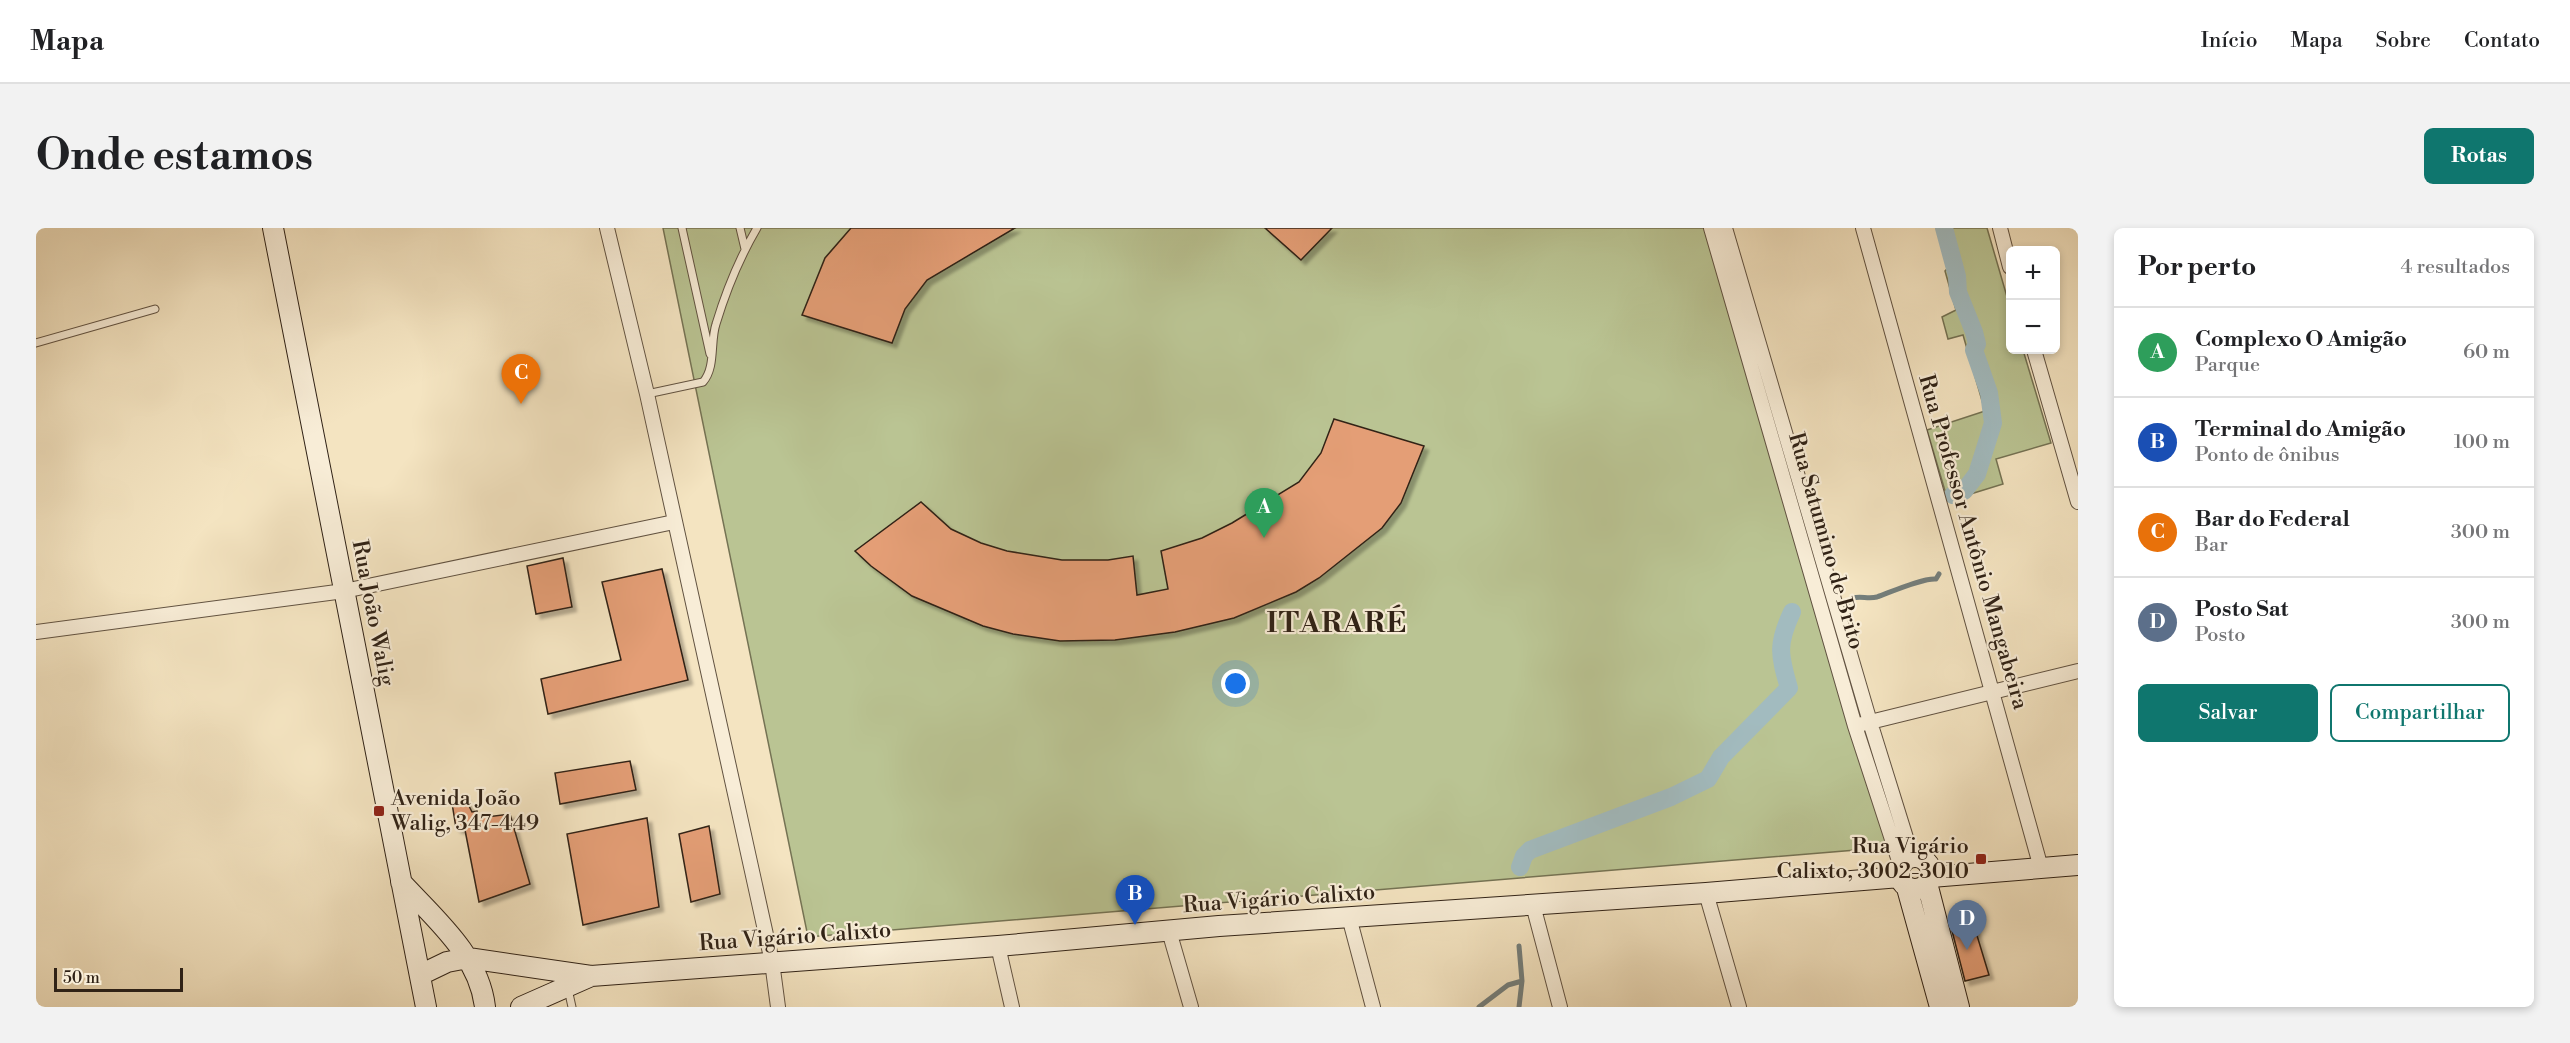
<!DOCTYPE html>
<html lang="pt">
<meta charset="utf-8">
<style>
body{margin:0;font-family:"Libre Bodoni",serif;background:#f2f2f2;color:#202124}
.controls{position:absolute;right:18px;top:18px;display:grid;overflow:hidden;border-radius:9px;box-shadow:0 3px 9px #0003}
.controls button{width:54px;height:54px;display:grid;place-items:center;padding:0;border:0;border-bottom:2px solid #e0e0e0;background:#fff;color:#202124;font:30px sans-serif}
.scale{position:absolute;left:18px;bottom:15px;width:129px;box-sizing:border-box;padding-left:6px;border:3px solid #302216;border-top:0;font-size:16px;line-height:21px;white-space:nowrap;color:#302216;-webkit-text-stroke:4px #f8edd7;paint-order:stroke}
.you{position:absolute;left:1200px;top:456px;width:21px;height:21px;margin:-15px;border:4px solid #fff;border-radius:50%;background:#1a73e8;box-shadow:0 0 0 9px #1a73e833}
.badge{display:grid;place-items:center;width:39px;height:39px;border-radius:50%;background:#0f766e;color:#fff;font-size:20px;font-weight:700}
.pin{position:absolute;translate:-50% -50px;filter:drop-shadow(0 2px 3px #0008)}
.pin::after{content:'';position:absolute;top:32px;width:21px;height:18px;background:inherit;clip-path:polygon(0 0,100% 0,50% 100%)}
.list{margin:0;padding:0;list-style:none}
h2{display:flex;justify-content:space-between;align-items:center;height:78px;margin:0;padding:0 24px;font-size:26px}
h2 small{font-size:20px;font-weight:400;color:#757577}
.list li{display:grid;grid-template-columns:39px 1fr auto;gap:18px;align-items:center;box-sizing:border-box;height:90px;padding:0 24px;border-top:2px solid #e0e0e0}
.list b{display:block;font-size:22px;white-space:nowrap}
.list p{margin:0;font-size:20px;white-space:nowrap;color:#757577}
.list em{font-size:20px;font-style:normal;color:#757577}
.actions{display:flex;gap:12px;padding:18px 24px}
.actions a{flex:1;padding:14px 0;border:2px solid #0f766e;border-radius:9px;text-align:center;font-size:21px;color:#0f766e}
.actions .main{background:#0f766e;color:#fff}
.map{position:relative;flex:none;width:2042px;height:779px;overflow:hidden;border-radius:9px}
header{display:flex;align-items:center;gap:36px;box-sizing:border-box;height:84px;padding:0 30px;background:#fff;border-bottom:2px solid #e0e0e0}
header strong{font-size:28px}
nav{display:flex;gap:33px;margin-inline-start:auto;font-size:21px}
.intro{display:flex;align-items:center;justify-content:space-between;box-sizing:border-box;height:144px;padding:0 36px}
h1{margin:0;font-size:42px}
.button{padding:15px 27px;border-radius:9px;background:#0f766e;color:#fff;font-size:21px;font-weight:700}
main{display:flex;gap:36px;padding:0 36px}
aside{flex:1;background:#fff;border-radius:9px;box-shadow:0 3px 9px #0003}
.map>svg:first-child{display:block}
.green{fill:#bac493;stroke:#757354;stroke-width:1.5}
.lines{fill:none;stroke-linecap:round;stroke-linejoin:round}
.stream{stroke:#747e7b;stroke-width:5}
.canal{stroke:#a2bbbf;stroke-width:18}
.building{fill:#e49e76;stroke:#302216;stroke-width:1.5;filter:url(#shadow)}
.service-casing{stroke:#615241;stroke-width:9}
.minor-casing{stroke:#615241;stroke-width:16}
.secondary-casing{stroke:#302216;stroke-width:22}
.service{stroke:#f8edd7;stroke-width:7}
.minor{stroke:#f8edd7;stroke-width:14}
.secondary{stroke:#f8edd7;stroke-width:20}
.poi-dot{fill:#8f2418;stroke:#f8edd7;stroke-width:2}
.labels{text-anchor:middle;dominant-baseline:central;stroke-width:4.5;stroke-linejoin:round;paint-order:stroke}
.street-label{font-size:22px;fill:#302216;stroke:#f8edd7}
.poi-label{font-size:22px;fill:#302216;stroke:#f8edd7;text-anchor:start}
.district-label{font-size:28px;font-weight:bold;letter-spacing:1.5px;fill:#302216;stroke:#f8edd7}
</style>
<header>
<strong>Mapa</strong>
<nav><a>Início</a><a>Mapa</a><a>Sobre</a><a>Contato</a></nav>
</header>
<div class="intro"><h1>Onde estamos</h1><a class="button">Rotas</a></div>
<main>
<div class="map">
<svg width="2042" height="779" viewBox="0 0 2042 779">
<defs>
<filter id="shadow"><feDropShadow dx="4.5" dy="4.5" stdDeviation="1.5" flood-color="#0004"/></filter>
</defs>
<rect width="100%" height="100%" fill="#f4e4c1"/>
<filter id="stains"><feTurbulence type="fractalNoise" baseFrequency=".00333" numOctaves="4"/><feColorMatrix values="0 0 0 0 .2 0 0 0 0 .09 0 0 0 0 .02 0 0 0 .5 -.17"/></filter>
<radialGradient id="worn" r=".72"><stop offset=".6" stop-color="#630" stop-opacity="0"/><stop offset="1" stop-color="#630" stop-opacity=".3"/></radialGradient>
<path class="green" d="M 627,0 L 1676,0 L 1856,619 L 772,709 Z
M 1902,0 L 1951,0 L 1974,79 L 1974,122 L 1987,122 L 2015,215 L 1960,231 L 1967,256 L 1912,273 L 1891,202 L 1949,183 L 1927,107 L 1912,111 L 1906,89 L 1920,82 L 1909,43 L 1914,38 Z"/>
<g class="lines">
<path class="stream" d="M 1807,386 C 1809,381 1811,373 1817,370 C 1824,368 1833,371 1841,369 C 1855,364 1886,350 1900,351 L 1903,346
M 1443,779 L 1472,757 L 1486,753
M 1483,779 L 1486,753 L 1483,718"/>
<path class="canal" d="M 1908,0 L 1921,48 L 1922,64 L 1938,104 L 1941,116 L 1938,122 L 1953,165 L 1957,195 L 1941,246 L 1928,263 L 1917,267
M 1484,639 L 1488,628 L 1494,622 L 1635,569 L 1672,551 L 1685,529 L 1753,460 C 1743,426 1741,416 1756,384"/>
</g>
<path class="building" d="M 815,0 L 979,0 L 891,52 L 869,81 L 856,115 L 766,87 L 789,30 Z
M 1229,0 L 1296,0 L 1265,32 Z
M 1298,191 L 1388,218 L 1365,275 L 1346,300 L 1283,350 L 1260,364 L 1198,390 L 1139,404 L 1079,412 L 1024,413 L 977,406 L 947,398 L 876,368 L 835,338 L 819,323 L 885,274 L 915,301 L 945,315 L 971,323 L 1026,332 L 1072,332 L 1097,328 L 1101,367 L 1132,361 L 1125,323 L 1166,310 L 1196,295 L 1263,254 L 1285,225 Z
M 527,330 L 536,379 L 500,386 L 491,338 Z
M 626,341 L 652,452 L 512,486 L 505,451 L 585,432 L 566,354 Z
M 594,533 L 600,562 L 524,576 L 519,545 Z
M 428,568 L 436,584 L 441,583 L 443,590 L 474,586 L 494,656 L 443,674 L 429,602 L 420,600 L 415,569 Z
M 611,590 L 623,679 L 547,697 L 531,606 Z
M 673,598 L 684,666 L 655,674 L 643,606 Z
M 1936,691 L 1953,747 L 1929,753 L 1914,695 Z"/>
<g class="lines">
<g class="service-casing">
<path id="service" d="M 646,0 L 674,126
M 704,0 L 709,21
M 0,115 L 119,81
M 611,166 L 667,154 C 680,139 674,114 680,96 C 690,63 704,29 721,0
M 532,761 L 536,779"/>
</g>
<g class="minor-casing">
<path id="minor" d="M 571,0 L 611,166 L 736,734 L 742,779
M 1675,0 L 1819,498 L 1865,639
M 1689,0 L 1834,494 L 1876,629
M 1827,0 L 2005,640
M 1964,0 L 1974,39
M 1998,122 L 2042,274
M 0,404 L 308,363 L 638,294
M 1826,496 L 2042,443
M 1670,665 L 1703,779
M 1497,677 L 1524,779
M 1313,689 L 1337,779
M 1133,703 L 1155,779
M 962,718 L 976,779"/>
</g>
<g class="secondary-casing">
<path id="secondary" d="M 237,0 L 390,779
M1863 645a16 16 0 1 1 32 0a16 16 0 1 1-32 0Z
M 1895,649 L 2042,637
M 365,654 C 399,691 443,727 449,779
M 1891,655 L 1923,779
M 1871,660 L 1904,779
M 384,747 L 411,734 L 432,730 L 555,748 L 962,718 L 1183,698 L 1670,665 L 1864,649
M 485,779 L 553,749"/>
</g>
<use href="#service" class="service"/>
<use href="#minor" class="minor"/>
<use href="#secondary" class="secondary"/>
</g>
<g class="poi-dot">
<rect x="337" y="577" width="12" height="12" rx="3"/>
<rect x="1939" y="625" width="12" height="12" rx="3"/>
</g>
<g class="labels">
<g class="street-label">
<text transform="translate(1790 313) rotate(74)">Rua Satumino de Brito</text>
<text transform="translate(1937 314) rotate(74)">Rua Professor Antônio Mangabeira</text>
<text transform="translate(337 385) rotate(79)">Rua João Walig</text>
<text transform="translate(1243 671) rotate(-4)">Rua Vigário Calixto</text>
<text transform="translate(759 709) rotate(-4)">Rua Vigário Calixto</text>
</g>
<g class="poi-label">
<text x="355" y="570">Avenida João<tspan x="355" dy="25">Walig, 347-449</tspan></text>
<text x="1933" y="618" text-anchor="end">Rua Vigário<tspan x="1933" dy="25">Calixto, 3002-3010</tspan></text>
</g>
<g class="district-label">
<text x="1301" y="395">ITARARÉ</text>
</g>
</g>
<rect width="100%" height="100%" filter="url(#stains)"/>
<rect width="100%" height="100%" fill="url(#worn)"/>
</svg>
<div class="controls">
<button>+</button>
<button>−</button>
</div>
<div class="scale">50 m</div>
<div class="you"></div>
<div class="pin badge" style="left:1228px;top:310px;background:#2e9e5b">A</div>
<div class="pin badge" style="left:1099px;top:697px;background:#1a4fb4">B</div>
<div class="pin badge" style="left:485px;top:176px;background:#e8710a">C</div>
<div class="pin badge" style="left:1931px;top:722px;background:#5c6f8a">D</div>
</div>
<aside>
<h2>Por perto<small>4 resultados</small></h2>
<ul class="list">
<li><span class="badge" style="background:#2e9e5b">A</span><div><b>Complexo O Amigão</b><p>Parque</p></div><em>60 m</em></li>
<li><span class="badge" style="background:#1a4fb4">B</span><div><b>Terminal do Amigão</b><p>Ponto de ônibus</p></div><em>100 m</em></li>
<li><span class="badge" style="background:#e8710a">C</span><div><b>Bar do Federal</b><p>Bar</p></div><em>300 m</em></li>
<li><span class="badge" style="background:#5c6f8a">D</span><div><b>Posto Sat</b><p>Posto</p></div><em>300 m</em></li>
</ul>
<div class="actions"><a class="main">Salvar</a><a>Compartilhar</a></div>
</aside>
</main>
